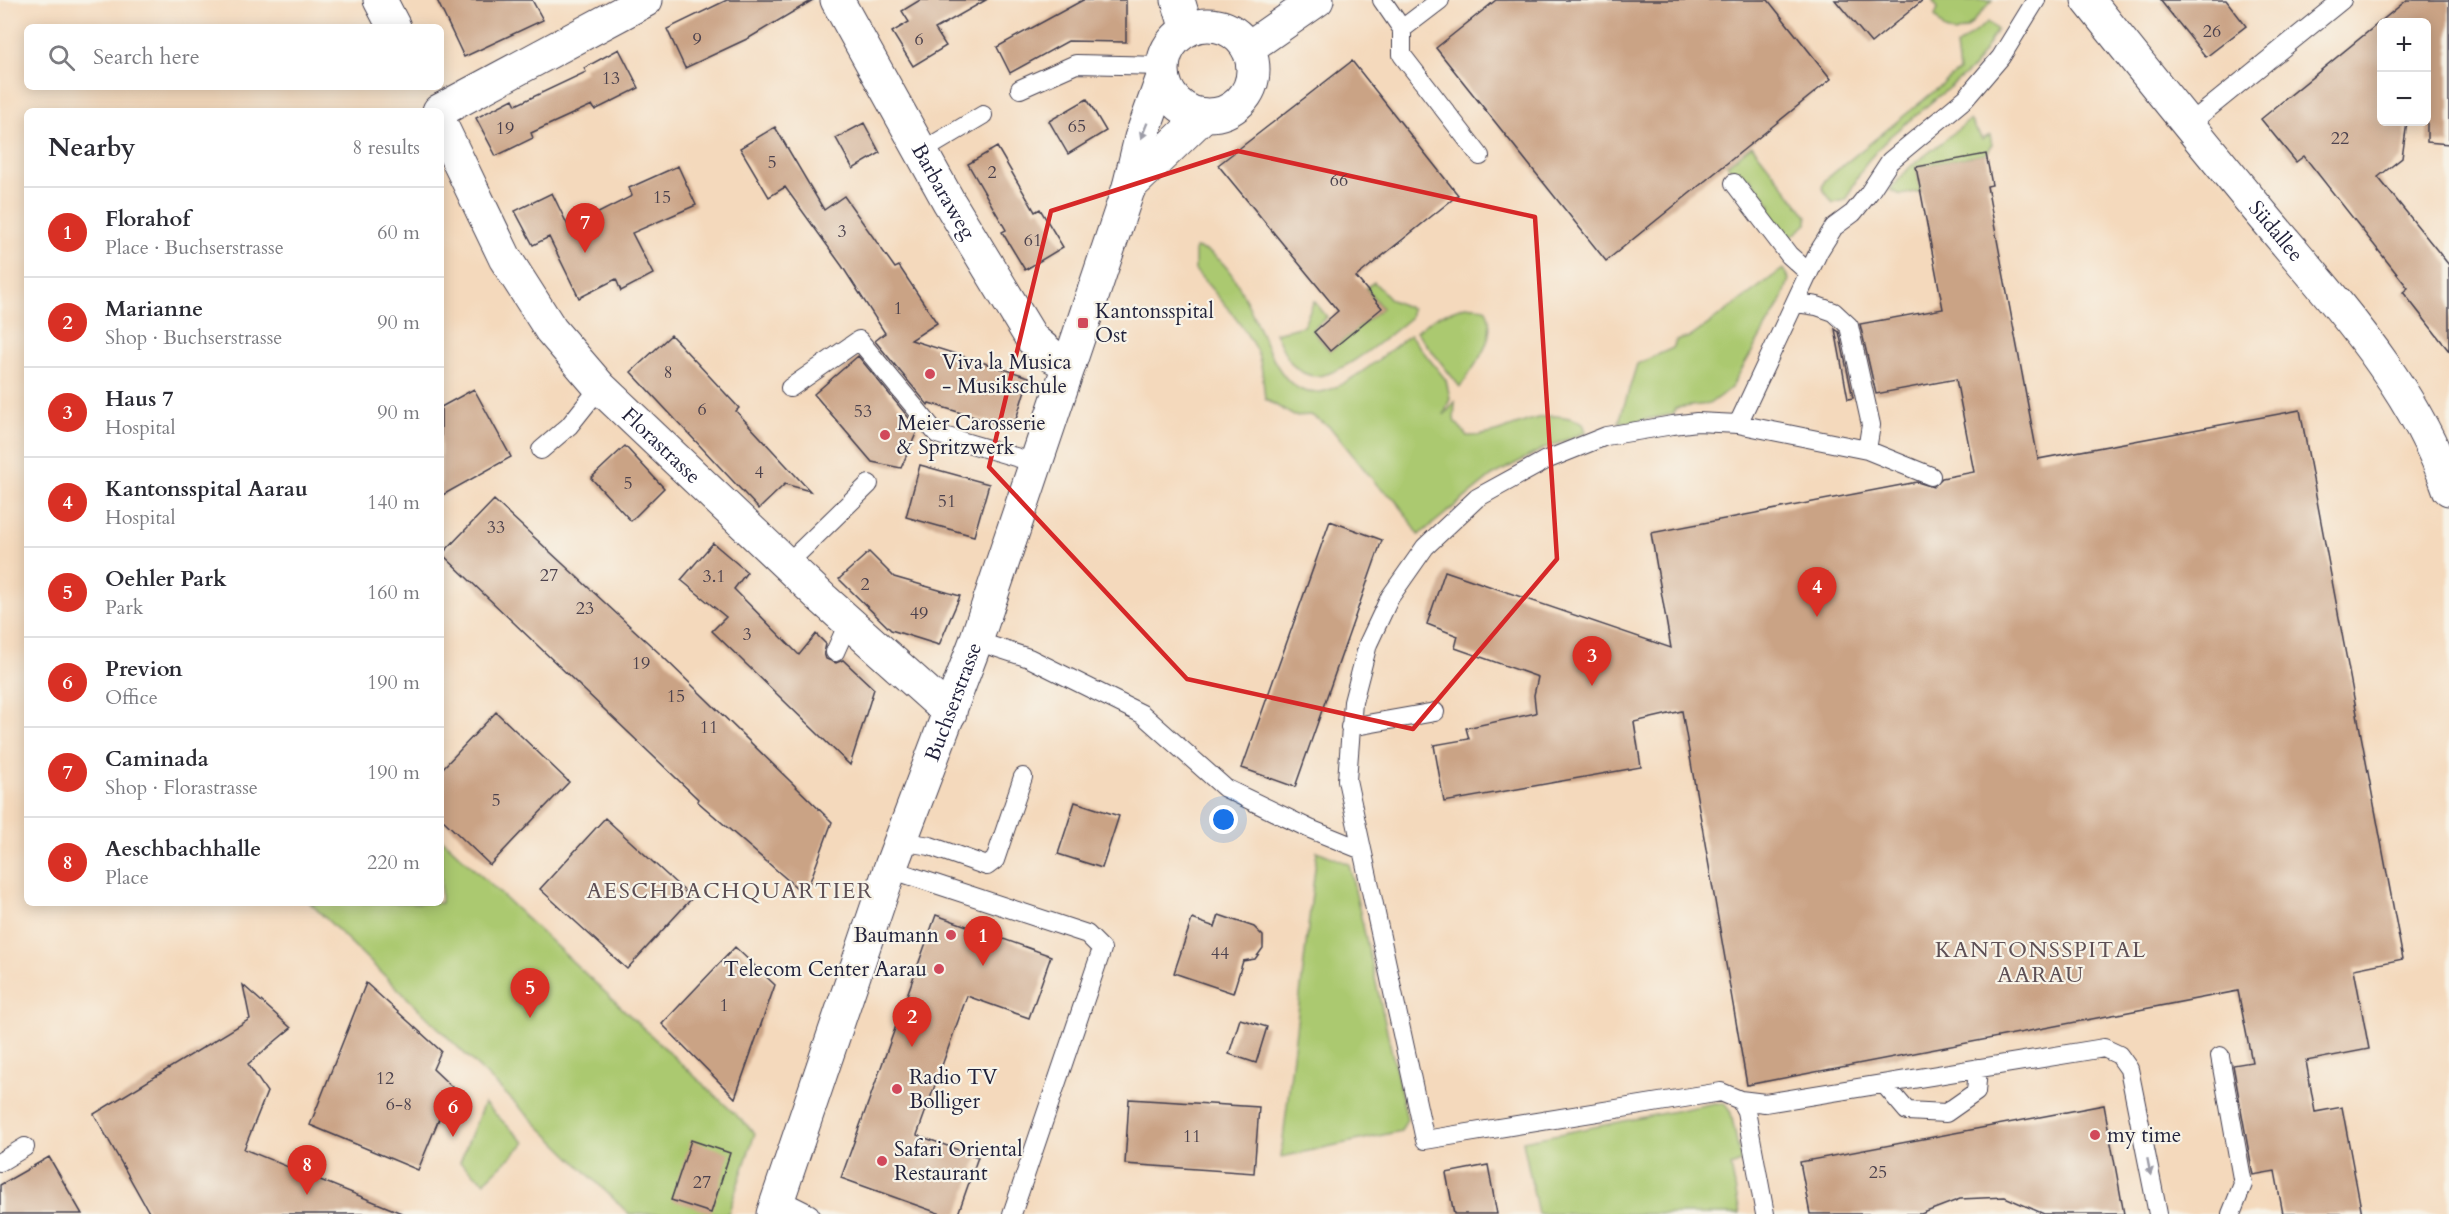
<!DOCTYPE html>
<meta charset="utf-8">
<style>
body{margin:0;font-family:Cardo,serif;background:#f2f2f3;color:#2b2b33}
.controls{position:absolute;right:18px;top:18px;display:grid;overflow:hidden;border-radius:9px;box-shadow:0 3px 15px #0003}
.controls button{width:54px;height:54px;display:grid;place-items:center;padding:0;border:0;border-bottom:2px solid #e1e1e2;background:#fff;color:#2b2b33;font:30px sans-serif}
.you{position:absolute;left:1224px;top:820px;width:21px;height:21px;margin:-15px;border:4px solid #fff;border-radius:50%;background:#1a73e8;box-shadow:0 0 0 9px #1a73e833}
.badge{display:grid;place-items:center;width:39px;height:39px;border-radius:50%;background:#d93025;color:#fff;font-size:20px;font-weight:700}
.pin{position:absolute;translate:-50% -50px;filter:drop-shadow(0 2px 3px #0008)}
.pin::after{content:'';position:absolute;top:32px;width:21px;height:18px;background:inherit;clip-path:polygon(0 0,100% 0,50% 100%)}
.list{margin:0;padding:0;list-style:none}
h2{display:flex;justify-content:space-between;align-items:center;height:78px;margin:0;padding:0 24px;font-size:26px}
h2 small{font-size:20px;font-weight:400;color:#7c7c81}
.list li{display:grid;grid-template-columns:39px 1fr auto;gap:18px;align-items:center;box-sizing:border-box;height:90px;padding:0 24px;border-top:2px solid #e1e1e2}
.list b{display:block;font-size:22px;white-space:nowrap}
.list p{margin:0;font-size:20px;white-space:nowrap;color:#7c7c81}
.list em{font-size:20px;font-style:normal;color:#7c7c81}
.icon{flex:none;width:33px;height:33px;fill:none;stroke:currentColor;stroke-width:2;stroke-linecap:round;stroke-linejoin:round}
.map{position:relative;flex:none;width:2449px;height:1214px;overflow:hidden}
.search{position:absolute;background:#fff;box-shadow:0 3px 15px #0003;left:24px;top:24px;width:420px;height:66px;display:flex;align-items:center;gap:15px;box-sizing:border-box;padding:0 21px;border-radius:9px;color:#7c7c81;font-size:22px}
.panel{position:absolute;background:#fff;box-shadow:0 3px 15px #0003;left:24px;top:108px;width:420px;height:798px;border-radius:9px}
.map>svg:first-child{display:block}
.green{fill:#abc970;stroke:#667656;stroke-width:1.5}
.building{fill:#caa385}
.lines{fill:none;stroke-linecap:round;stroke-linejoin:round}
.lane-casing{stroke:#423d4e;stroke-width:20}
.street-casing{stroke:#423d4e;stroke-width:35}
.secondary-casing{stroke:#423d4e;stroke-width:35}
.primary-casing{stroke:#423d4e;stroke-width:35}
.lane{stroke:#fff;stroke-width:18}
.street{stroke:#fff;stroke-width:33}
.secondary{stroke:#fff;stroke-width:33}
.primary{stroke:#fff;stroke-width:33}
.oneway{fill:#9c9ca7}
.marked{fill:none;stroke:#d62828;stroke-width:4.5;stroke-linejoin:round}
.poi-dot{fill:#d1495b;stroke:#f7f3e8;stroke-width:2}
.labels{text-anchor:middle;dominant-baseline:central;stroke-width:4.5;stroke-linejoin:round;paint-order:stroke}
.number-label{font-size:18px;fill:#4c424e}
.street-label{font-size:21px;fill:#22223b;stroke:#f7f3e8}
.poi-label{font-size:21px;fill:#22223b;stroke:#f7f3e8;text-anchor:start}
.neighbourhood-label{font-size:22px;letter-spacing:1.5px;fill:#5d4f55;stroke:#f7f3e8}
</style>
<div class="map">
<svg width="2449" height="1214" viewBox="0 0 2449 1214">
<rect width="100%" height="100%" fill="#f7f3e8"/>
<filter id="ink" filterUnits="userSpaceOnUse"><feTurbulence type="fractalNoise" baseFrequency=".0167" numOctaves="2"/><feDisplacementMap in="SourceGraphic" scale="12" xChannelSelector="R" yChannelSelector="G"/><feConvolveMatrix kernelMatrix="1 2 1 2 8 2 1 2 1" color-interpolation-filters="sRGB"/></filter>
<filter id="wash" filterUnits="userSpaceOnUse"><feTurbulence type="fractalNoise" baseFrequency=".008" numOctaves="4" result="noise"/><feDisplacementMap in="SourceGraphic" scale="24" xChannelSelector="R" yChannelSelector="G"/><feGaussianBlur stdDeviation="1.35" result="paint"/><feColorMatrix in="noise" values="0 0 0 0 0 0 0 0 0 0 0 0 0 0 0 0 0 1.4 0 .05"/><feComposite in="paint" operator="in"/></filter>
<g filter="url(#wash)">
<rect width="100%" height="100%" fill="#f4d9bc"/>
<path class="green" d="M 1932,0 L 1993,0 L 1967,28 L 1955,33 L 1945,30 L 1935,16 L 1938,8 Z
M 1988,22 L 1997,30 L 1974,67 L 1888,138 L 1866,163 L 1845,200 L 1833,203 L 1822,188 L 1825,180 L 1959,71 L 1956,46 Z
M 1970,120 L 1982,139 L 1990,135 L 1992,145 L 1986,154 L 1916,167 L 1921,191 L 1901,195 L 1890,190 L 1909,168 Z
M 1752,145 L 1807,216 L 1807,224 L 1791,237 L 1784,236 L 1763,211 L 1771,205 L 1749,177 L 1741,184 L 1727,165 Z
M 1195,248 C 1259,256 1259,410 1325,391 C 1353,383 1386,353 1410,335 L 1446,380 L 1450,398 L 1444,415 L 1455,402 L 1454,420 L 1467,436 C 1510,438 1537,401 1583,423 L 1586,432 L 1541,450 L 1492,476 L 1419,535 L 1396,500 L 1378,486 L 1330,427 L 1311,415 L 1294,416 L 1265,399 C 1263,383 1263,363 1255,348 C 1240,320 1216,294 1195,270 Z
M 1783,269 L 1789,279 L 1783,298 L 1731,388 L 1709,404 L 1675,408 L 1674,414 L 1633,422 L 1619,422 L 1637,364 L 1673,348 L 1676,341 L 1692,336 Z
M 1374,282 L 1391,300 L 1412,309 L 1410,318 C 1390,334 1335,383 1309,375 C 1290,370 1283,349 1275,333 L 1303,326 L 1314,301 L 1327,317 L 1312,330 L 1330,351 L 1382,308 L 1366,288 Z
M 1465,306 L 1485,308 C 1500,336 1476,364 1460,387 L 1416,331 L 1438,316 Z
M 441,838 L 755,1133 L 728,1214 L 629,1214 L 310,903 L 441,903 Z
M 1317,851 L 1349,864 L 1407,1119 L 1401,1131 L 1281,1157 Z
M 484,1103 L 525,1143 L 484,1182 L 460,1162 Z
M 1715,1103 L 1725,1104 L 1731,1113 L 1741,1162 L 1731,1166 L 1740,1214 L 1538,1214 L 1523,1141 Z"/>
<g id="blocks">
<path class="building" d="M 437,0 L 532,0 L 543,20 L 464,57 Z
M 727,0 L 813,0 L 749,38 L 685,68 L 667,29 Z
M 920,0 L 986,0 L 935,29 L 946,46 L 913,66 L 892,32 L 909,22 L 902,11 Z
M 1083,0 L 1126,0 L 1126,42 L 1068,41 L 1010,73 L 997,47 Z
M 1496,0 L 1768,0 L 1831,79 L 1606,261 L 1436,48 Z
M 1835,0 L 1923,0 L 1871,43 Z
M 2160,0 L 2226,0 L 2246,26 L 2206,57 Z
M 2407,0 L 2449,0 L 2449,144 L 2427,142 L 2427,22 L 2382,22 L 2382,122 L 2407,122 L 2402,158 L 2378,177 L 2449,265 L 2449,351 L 2403,292 L 2408,288 L 2304,156 L 2296,162 L 2261,119 Z
M 619,49 L 639,88 L 595,110 L 592,105 L 531,133 L 533,138 L 496,156 L 476,118 L 513,99 L 516,105 L 586,72 L 584,68 Z
M 1352,61 L 1458,195 L 1356,277 L 1382,308 L 1330,351 L 1314,332 L 1338,311 L 1218,165 Z
M 1087,99 L 1106,131 L 1068,154 L 1049,121 Z
M 864,123 L 880,153 L 853,169 L 836,138 Z
M 775,127 L 824,210 L 844,196 L 895,268 L 899,266 L 937,323 L 911,340 L 1029,377 L 1013,429 L 929,403 L 928,405 L 875,341 L 885,333 L 842,266 L 785,187 L 769,197 L 740,148 Z
M 997,147 L 1035,212 L 1040,209 L 1063,247 L 1025,270 L 1002,232 L 1006,230 L 968,164 Z
M 1986,154 L 1992,185 L 1987,186 L 2038,459 L 2300,410 L 2403,959 L 2354,969 L 2369,1049 L 2306,1061 L 2315,1112 L 2342,1107 L 2362,1214 L 2283,1214 L 2275,1171 L 2253,1175 L 2233,1065 L 2252,1062 L 2238,991 L 1747,1085 L 1682,711 L 1634,722 L 1641,767 L 1444,802 L 1434,745 L 1469,739 L 1466,728 L 1536,713 L 1534,695 L 1538,677 L 1455,648 L 1458,636 L 1427,624 L 1445,571 L 1671,648 L 1651,533 L 1917,482 L 1933,487 L 1942,478 L 1974,472 L 1956,379 L 1876,394 L 1860,324 L 1943,309 L 1916,167 Z
M 678,166 L 696,205 L 632,233 L 653,274 L 621,291 L 616,279 L 579,298 L 549,237 L 533,245 L 515,211 L 552,193 L 569,228 L 632,196 L 629,188 Z
M 1835,329 L 1839,332 L 1853,398 L 1848,399 Z
M 671,335 L 739,408 L 736,411 L 810,491 L 785,484 L 759,509 L 631,372 Z
M 858,356 L 918,429 L 901,468 L 872,462 L 814,394 Z
M 474,389 L 511,457 L 441,496 L 441,407 Z
M 625,446 L 664,488 L 631,521 L 591,478 Z
M 920,465 L 989,484 L 974,536 L 906,517 Z
M 494,500 L 659,653 L 832,822 L 805,895 L 697,801 L 698,799 L 442,554 Z
M 1330,521 L 1382,540 L 1295,787 L 1242,768 Z
M 713,543 L 747,572 L 734,589 L 799,655 L 816,634 L 826,644 L 824,653 L 826,659 L 836,663 L 843,660 L 874,689 L 850,765 L 712,631 L 726,617 L 681,580 Z
M 869,552 L 894,577 L 960,596 L 939,645 L 891,630 L 839,579 Z
M 496,712 L 569,782 L 490,865 L 441,818 L 441,770 Z
M 1075,802 L 1119,816 L 1102,868 L 1058,854 Z
M 605,818 L 692,898 L 627,969 L 540,889 Z
M 936,915 L 1051,956 L 1029,1018 L 967,996 L 917,1135 L 978,1157 L 958,1214 L 941,1214 L 841,1178 Z
M 1219,915 L 1254,927 L 1263,936 L 1263,948 L 1255,959 L 1243,961 L 1233,993 L 1174,973 L 1192,919 L 1215,927 Z
M 735,947 L 775,985 L 735,1098 L 662,1024 Z
M 366,983 L 441,1051 L 433,1069 L 452,1087 L 418,1170 L 310,1125 Z
M 243,985 L 291,1028 L 248,1064 L 267,1092 L 244,1149 L 404,1214 L 150,1214 L 94,1114 L 250,1019 Z
M 1240,1019 L 1267,1027 L 1256,1063 L 1229,1054 Z
M 1129,1099 L 1259,1107 L 1254,1173 L 1125,1164 Z
M 2104,1105 L 2124,1214 L 2044,1214 L 2005,1197 L 1960,1199 L 1921,1214 L 1810,1214 L 1800,1162 Z
M 691,1140 L 730,1153 L 711,1213 L 671,1200 Z
M 49,1157 L 82,1214 L 0,1214 L 0,1185 Z
M 1488,1165 L 1497,1214 L 1454,1214 L 1446,1173 Z"/>
</g>
</g>
<g filter="url(#ink)">
<use href="#blocks" fill-opacity="0" stroke="#423d4e" stroke-width="1.5"/>
<g class="lines">
<g class="lane-casing">
<path id="lane" d="M 1382,0 L 1402,29 L 1402,55 L 1480,156
M 1402,29 L 1440,0
M 1020,89 L 1076,64 L 1163,66
M 2188,125 L 2342,0
M 921,152 L 983,115
M 1734,183 L 1789,255 L 1809,273
M 1797,303 L 1817,306 L 1834,312 L 1849,326 L 1871,425 L 1867,450
M 790,388 L 859,340 L 937,434 L 1036,463
M 1738,424 L 1819,251 L 1834,227 L 1853,213 L 1869,193 L 1890,161 L 1966,98 L 2001,57 L 2036,0
M 541,450 L 569,426 L 600,387
M 787,564 L 869,484
M 976,641 L 1029,658 L 1142,714 L 1225,788 L 1310,829 L 1362,850
M 835,652 L 849,621
M 1350,727 L 1435,712
M 900,841 L 930,846 L 987,866 L 995,860 L 1023,777
M 890,869 L 1087,934 L 1102,949 L 1012,1214
M 2220,1056 L 2243,1184 L 2231,1214
M 1884,1084 L 1907,1111 L 1946,1113 L 1976,1092 L 1978,1068
M 1740,1100 L 1765,1103 L 2104,1048 L 2119,1055 L 2129,1069 L 2158,1214
M 0,1162 L 25,1147
M 778,1198 L 810,1214
M 1765,1214 L 1746,1111 L 1740,1100 L 1721,1092 L 1425,1140 L 1347,780 L 1353,702 L 1368,644 L 1390,597 L 1425,547 L 1477,498 L 1546,460 L 1606,436 L 1673,425 L 1697,422 L 1738,424 L 1867,450 L 1931,476"/>
</g>
<g class="street-casing">
<g id="street">
<path d="M 380,0 L 394,27"/>
<path id="s1" d="M 837,0 L 949,202 L 1032,339 L 1051,355 L 1069,365"/>
<path id="s2" d="M 2088,0 C 2147,74 2206,147 2266,219 C 2335,302 2414,386 2449,489"/>
<path d="M 439,111 L 646,0"/>
<path id="s3" d="M 441,125 L 505,258 L 551,330 L 600,387 L 822,598 L 950,713"/>
</g>
</g>
<g class="secondary-casing">
<path id="secondary" d="M 1178,0 L 1187,30"/>
</g>
<g class="primary-casing">
<g id="primary">
<circle cx="1208" cy="70" r="45"/>
<path d="M 1248,48 L 1317,0"/>
<path d="M 1129,187 L 1204,115"/>
<path id="s4" d="M 773,1214 L 890,869 L 976,641 L 1129,187 L 1141,138 L 1163,77"/>
</g>
</g>
<use href="#lane" class="lane"/>
<use href="#street" class="street"/>
<use href="#secondary" class="secondary"/>
<use href="#primary" class="primary"/>
</g>
<defs><path id="oneway-solid" d="M-6-.8H1V-3.2L6.5 0L1 3.2V.8H-6Z" transform="scale(1.5)"/></defs>
<g class="oneway">
<use href="#oneway-solid" transform="translate(1144 131) rotate(112)"/>
<use href="#oneway-solid" transform="translate(2149 1167) rotate(79)"/>
</g>
</g>
<path class="marked" d="M 1238,151 L 1535,217 L 1557,559 L 1413,729 L 1187,679 L 989,467 L 1051,211 Z"/>
<g class="poi-dot">
<rect x="1077" y="317" width="12" height="12" rx="3"/>
<circle cx="930" cy="374" r="6"/>
<circle cx="885" cy="435" r="6"/>
<circle cx="951" cy="935" r="6"/>
<circle cx="939" cy="969" r="6"/>
<circle cx="897" cy="1089" r="6"/>
<circle cx="2095" cy="1135" r="6"/>
<circle cx="882" cy="1161" r="6"/>
</g>
<g class="labels">
<g class="number-label">
<text x="2212" y="31">26</text>
<text x="697" y="39">9</text>
<text x="919" y="39">6</text>
<text x="611" y="78">13</text>
<text x="1077" y="126">65</text>
<text x="505" y="128">19</text>
<text x="2340" y="138">22</text>
<text x="772" y="162">5</text>
<text x="992" y="172">2</text>
<text x="1339" y="180">66</text>
<text x="662" y="197">15</text>
<text x="842" y="231">3</text>
<text x="1033" y="240">61</text>
<text x="898" y="308">1</text>
<text x="668" y="372">8</text>
<text x="702" y="409">6</text>
<text x="863" y="411">53</text>
<text x="759" y="472">4</text>
<text x="628" y="483">5</text>
<text x="947" y="501">51</text>
<text x="496" y="527">33</text>
<text x="549" y="575">27</text>
<text x="714" y="576">3.1</text>
<text x="865" y="584">2</text>
<text x="585" y="608">23</text>
<text x="919" y="613">49</text>
<text x="747" y="634">3</text>
<text x="641" y="663">19</text>
<text x="676" y="696">15</text>
<text x="709" y="727">11</text>
<text x="496" y="800">5</text>
<text x="1220" y="953">44</text>
<text x="724" y="1005">1</text>
<text x="385" y="1078">12</text>
<text x="399" y="1104">6-8</text>
<text x="1192" y="1136">11</text>
<text x="1878" y="1172">25</text>
<text x="702" y="1182">27</text>
</g>
<g class="street-label">
<text stroke="none"><textPath href="#s1" startOffset="219">Barbaraweg</textPath></text>
<text stroke="none"><textPath href="#s2" startOffset="298">Südallee</textPath></text>
<text stroke="none"><textPath href="#s3" startOffset="393">Florastrasse</textPath></text>
<text stroke="none"><textPath href="#s4" startOffset="543">Buchserstrasse</textPath></text>
</g>
<g class="poi-label">
<text x="1095" y="311">Kantonsspital<tspan x="1095" dy="24">Ost</tspan></text>
<text x="942" y="362">Viva la Musica<tspan x="942" dy="24">- Musikschule</tspan></text>
<text x="897" y="423">Meier Carosserie<tspan x="897" dy="24">&amp; Spritzwerk</tspan></text>
<text x="939" y="935" text-anchor="end">Baumann</text>
<text x="927" y="969" text-anchor="end">Telecom Center Aarau</text>
<text x="909" y="1077">Radio TV<tspan x="909" dy="24">Bolliger</tspan></text>
<text x="2107" y="1135">my time</text>
<text x="894" y="1149">Safari Oriental<tspan x="894" dy="24">Restaurant</tspan></text>
</g>
<g class="neighbourhood-label">
<text x="730" y="891">AESCHBACHQUARTIER</text>
<text x="2041" y="950">KANTONSSPITAL<tspan x="2041" dy="25">AARAU</tspan></text>
</g>
</g>
</svg>
<div class="controls">
<button>+</button>
<button>−</button>
</div>
<div class="you"></div>
<div class="pin badge" style="left:983px;top:966px">1</div>
<div class="pin badge" style="left:912px;top:1047px">2</div>
<div class="pin badge" style="left:1592px;top:686px">3</div>
<div class="pin badge" style="left:1817px;top:617px">4</div>
<div class="pin badge" style="left:530px;top:1018px">5</div>
<div class="pin badge" style="left:453px;top:1137px">6</div>
<div class="pin badge" style="left:585px;top:253px">7</div>
<div class="pin badge" style="left:307px;top:1195px">8</div>
<div class="search"><svg class="icon" aria-label="search" viewBox="0 0 24 24"><circle cx="10" cy="10" r="6"/><path d="M15 15l6 6"/></svg>Search here</div>
<section class="panel">
<h2>Nearby<small>8 results</small></h2>
<ul class="list">
<li><span class="badge">1</span><div><b>Florahof</b><p>Place · Buchserstrasse</p></div><em>60 m</em></li>
<li><span class="badge">2</span><div><b>Marianne</b><p>Shop · Buchserstrasse</p></div><em>90 m</em></li>
<li><span class="badge">3</span><div><b>Haus 7</b><p>Hospital</p></div><em>90 m</em></li>
<li><span class="badge">4</span><div><b>Kantonsspital Aarau</b><p>Hospital</p></div><em>140 m</em></li>
<li><span class="badge">5</span><div><b>Oehler Park</b><p>Park</p></div><em>160 m</em></li>
<li><span class="badge">6</span><div><b>Previon</b><p>Office</p></div><em>190 m</em></li>
<li><span class="badge">7</span><div><b>Caminada</b><p>Shop · Florastrasse</p></div><em>190 m</em></li>
<li><span class="badge">8</span><div><b>Aeschbachhalle</b><p>Place</p></div><em>220 m</em></li>
</ul>
</section>
</div>
